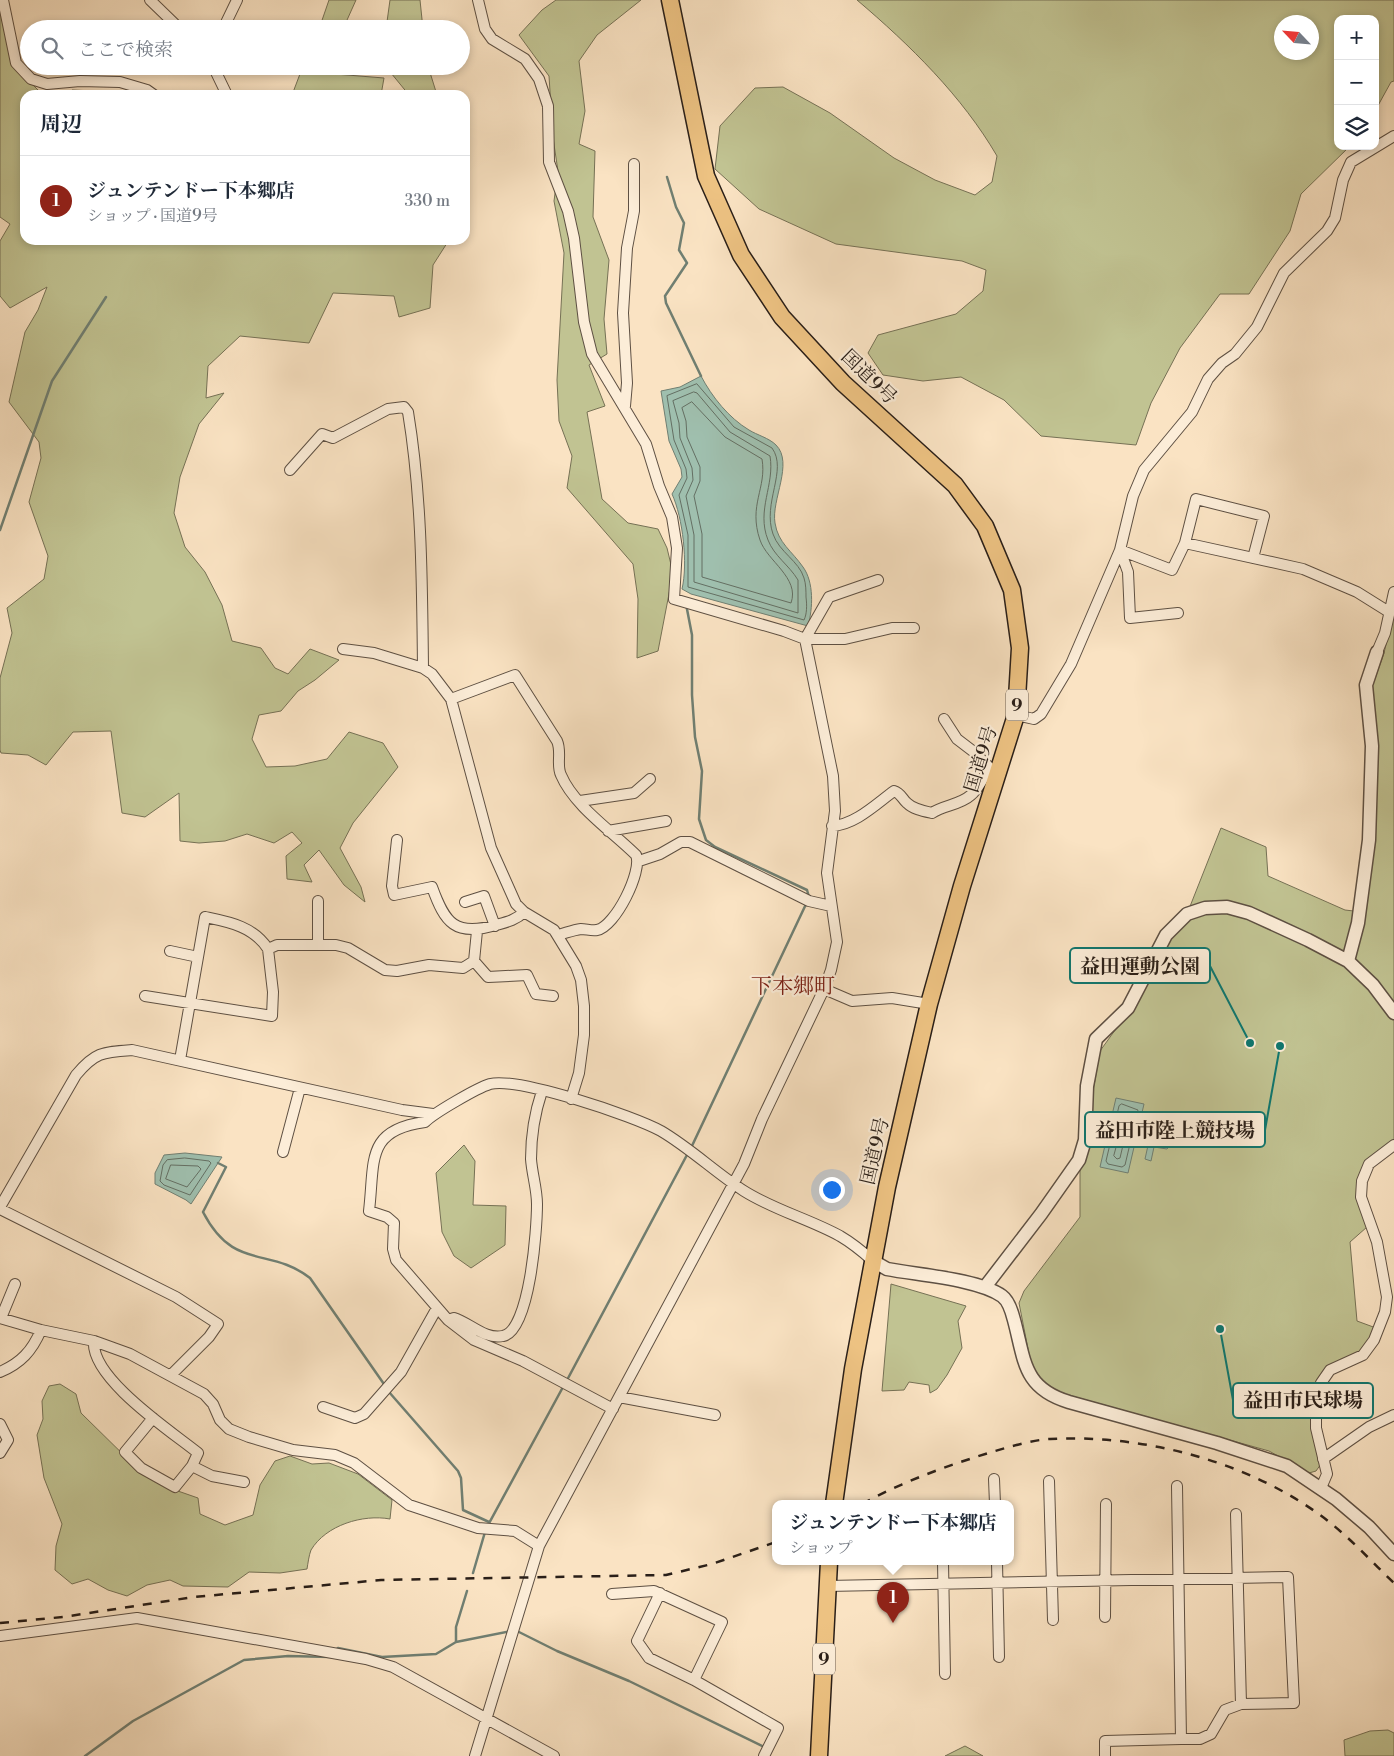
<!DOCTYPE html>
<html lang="ja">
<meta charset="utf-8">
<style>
body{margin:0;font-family:"Libre Bodoni","Noto Serif JP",serif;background:#f6f6f7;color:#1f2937}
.controls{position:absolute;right:15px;top:15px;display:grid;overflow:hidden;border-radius:10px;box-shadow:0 2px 8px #0003}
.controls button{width:45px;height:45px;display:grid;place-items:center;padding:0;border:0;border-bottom:1px solid #e0e1e3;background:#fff;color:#1f2937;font:25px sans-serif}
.compass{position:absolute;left:1274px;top:15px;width:45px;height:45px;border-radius:50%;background:#fff;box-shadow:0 2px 8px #0003;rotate:296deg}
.you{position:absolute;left:831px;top:1189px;width:18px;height:18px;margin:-12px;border:4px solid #fff;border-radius:50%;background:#1a73e8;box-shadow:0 0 0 8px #1a73e833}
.badge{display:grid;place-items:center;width:32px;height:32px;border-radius:50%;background:#8f2418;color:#fff;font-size:16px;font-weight:700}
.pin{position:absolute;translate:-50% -41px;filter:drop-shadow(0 1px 2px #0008)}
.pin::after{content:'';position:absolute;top:26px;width:18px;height:15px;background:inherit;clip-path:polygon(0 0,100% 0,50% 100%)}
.popup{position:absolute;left:772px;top:1500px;width:242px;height:65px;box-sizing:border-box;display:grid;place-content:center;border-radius:10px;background:#fff;filter:drop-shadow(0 1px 4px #0005);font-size:16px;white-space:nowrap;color:#747a83}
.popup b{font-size:19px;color:#1f2937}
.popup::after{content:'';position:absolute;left:50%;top:100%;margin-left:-10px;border:10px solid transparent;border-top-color:#fff}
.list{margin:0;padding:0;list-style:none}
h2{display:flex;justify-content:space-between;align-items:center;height:65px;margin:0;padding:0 20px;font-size:21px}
h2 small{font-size:16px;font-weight:400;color:#747a83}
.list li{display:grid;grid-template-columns:32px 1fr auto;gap:15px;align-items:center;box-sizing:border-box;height:90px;padding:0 20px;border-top:1px solid #e0e1e3}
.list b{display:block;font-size:19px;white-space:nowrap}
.list p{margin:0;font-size:16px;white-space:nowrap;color:#747a83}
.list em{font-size:16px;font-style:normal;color:#747a83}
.icon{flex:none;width:28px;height:28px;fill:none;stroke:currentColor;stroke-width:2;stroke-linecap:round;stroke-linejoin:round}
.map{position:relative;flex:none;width:1394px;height:1756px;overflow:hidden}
.search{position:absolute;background:#fff;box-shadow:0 2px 8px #0003;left:20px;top:20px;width:450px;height:55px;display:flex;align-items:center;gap:12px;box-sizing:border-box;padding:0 18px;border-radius:28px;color:#747a83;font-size:19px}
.panel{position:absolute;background:#fff;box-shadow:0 2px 8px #0003;left:20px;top:90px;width:450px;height:155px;border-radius:15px}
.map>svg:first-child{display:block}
.green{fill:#c1c392;stroke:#767155;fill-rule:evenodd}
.water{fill:#9fbfae;stroke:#707f72}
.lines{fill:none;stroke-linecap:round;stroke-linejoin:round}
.shore{stroke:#646f63;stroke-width:1}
.stream{stroke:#707f72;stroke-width:2.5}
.minor-casing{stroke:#5e5043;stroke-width:12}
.tertiary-casing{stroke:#5e5043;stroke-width:15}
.trunk-casing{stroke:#2a1f18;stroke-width:19}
.minor{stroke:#fcedd8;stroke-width:10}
.tertiary{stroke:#fcedd8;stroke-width:12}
.trunk{stroke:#edc282;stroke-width:16}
.rail{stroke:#2a1f18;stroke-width:2.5;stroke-dasharray:9 9;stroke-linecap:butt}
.labels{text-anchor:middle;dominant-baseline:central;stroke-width:4.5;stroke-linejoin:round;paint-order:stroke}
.shield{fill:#fcedd8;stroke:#695d52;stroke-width:1}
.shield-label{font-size:18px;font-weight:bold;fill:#2a1f18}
.street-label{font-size:19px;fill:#2a1f18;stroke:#fcedd8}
.quarter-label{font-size:21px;fill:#7a1f14;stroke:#fcedd8}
.leader{fill:none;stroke:#0f766e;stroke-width:2}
.callout-dot{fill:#0f766e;stroke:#fcedd8;stroke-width:2}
.callout{fill:#fcedd8;stroke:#0f766e;stroke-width:2}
.callout-label{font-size:20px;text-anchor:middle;font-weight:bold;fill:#2a1f18}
</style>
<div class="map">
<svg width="1394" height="1756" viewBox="0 0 1394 1756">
<rect width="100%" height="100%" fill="#fae3c3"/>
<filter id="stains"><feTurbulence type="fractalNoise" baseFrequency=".004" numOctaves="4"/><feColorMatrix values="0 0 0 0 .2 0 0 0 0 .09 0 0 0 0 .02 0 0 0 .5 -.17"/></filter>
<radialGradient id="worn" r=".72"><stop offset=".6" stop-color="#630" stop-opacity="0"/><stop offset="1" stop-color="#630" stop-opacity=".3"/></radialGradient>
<path class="green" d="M 329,0 L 356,0 L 343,29 L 319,29 Z
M 390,0 L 420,0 L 423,29 L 386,29 Z
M 556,0 L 641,0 L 597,35 L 579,61 L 585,111 L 579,144 L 595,151 L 593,217 L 609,260 L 604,319 L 607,354 L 589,365 L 605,406 L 587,412 L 602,499 L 628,523 L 658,529 L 667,548 L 673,573 L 658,651 L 637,658 L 638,599 L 633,564 L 567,488 L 572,456 L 559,421 L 557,380 L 564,253 L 554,201 L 558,171 L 553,138 L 549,76 L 519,35 L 542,10 Z
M 857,0 L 1394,0 L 1394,81 L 1391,82 L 1375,111 L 1375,19 L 1338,19 L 1338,146 L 1350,146 L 1301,194 L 1290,231 L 1249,294 L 1220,294 L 1180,348 L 1151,403 L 1136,445 L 1041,436 L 1004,400 L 961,377 L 923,381 L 883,375 L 868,353 L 878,335 L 956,314 L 983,291 L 986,270 L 962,261 L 836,244 L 759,209 L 715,169 L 720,126 L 755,88 L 783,87 L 830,113 L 894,158 L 935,180 L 975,195 L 992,182 L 997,156 C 962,96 910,45 857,0 ZM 1282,22 L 1312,22 L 1312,52 L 1282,52 Z
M 0,5 L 15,67 L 40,92 L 41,95 L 25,95 L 25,240 L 449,240 L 433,265 L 430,308 L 399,317 L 394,296 L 333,293 L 309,343 L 240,336 L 208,366 L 206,398 L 224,393 L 199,424 L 180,477 L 174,513 L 185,547 L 205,572 L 222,605 L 232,641 L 261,648 L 275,668 L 288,674 L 310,649 L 339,660 L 315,680 L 298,691 L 281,711 L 259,715 L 252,739 L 266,767 L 295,766 L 327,759 L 349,732 L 383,743 L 398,767 L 353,823 L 340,848 L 361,887 L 365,902 L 344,885 L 319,850 L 304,865 L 312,882 L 287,879 L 286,856 L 302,843 L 292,832 L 274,843 L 247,834 L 225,841 L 199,843 L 180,841 L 179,793 L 145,817 L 122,813 L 111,731 L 73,732 L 46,765 L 28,755 L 1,753 L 0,750 L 0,678 L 12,633 L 7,608 L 44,579 L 48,556 L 29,502 L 41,458 L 39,442 L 9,402 L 25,332 L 38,310 L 47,287 L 10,308 L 0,296 L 0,241 L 10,224 L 0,217 Z
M 303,66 L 326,66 L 324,70 L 335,74 L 384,78 L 381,95 L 292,95 Z
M 390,66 L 428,66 L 437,95 L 409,95 L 391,73 Z
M 72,90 L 116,92 L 127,95 L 67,95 Z
M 1394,611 L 1394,1139 L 1359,1181 L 1367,1227 L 1350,1242 L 1357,1321 L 1376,1328 L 1361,1352 L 1318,1381 L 1321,1464 L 1316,1471 L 1309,1473 L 1269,1451 L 1061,1393 L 1048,1387 L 1038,1376 L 1030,1359 L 1019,1303 L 1024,1291 L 1080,1217 L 1080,1166 L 1100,1051 L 1131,1008 L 1166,935 L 1187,914 L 1221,828 L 1266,847 L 1268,876 L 1345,910 L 1362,912 L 1375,831 L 1377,789 L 1372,687 L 1384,653 Z
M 464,1145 L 475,1161 L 473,1205 L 506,1206 L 505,1245 L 471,1268 L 454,1256 L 442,1232 L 436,1173 Z
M 891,1284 L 966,1306 L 958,1321 L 962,1348 L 947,1375 L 937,1389 L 930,1393 L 929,1385 L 909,1382 L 904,1390 L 882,1391 Z
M 60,1384 L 76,1394 L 81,1413 L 139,1470 L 175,1490 L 198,1498 L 200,1514 L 225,1525 L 253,1515 L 260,1485 L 275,1461 L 290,1456 L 312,1464 L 329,1463 L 358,1474 L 392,1500 L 390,1519 C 363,1514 326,1525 311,1550 C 309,1555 308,1563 307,1569 L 280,1573 L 249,1572 L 228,1587 L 183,1586 L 170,1580 L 147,1585 L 127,1596 L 108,1590 L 88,1579 L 72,1584 L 55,1570 L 56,1546 L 62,1524 L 44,1478 L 37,1435 L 43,1419 L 42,1401 L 49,1386 Z
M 1388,1730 L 1394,1733 L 1394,1756 L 1345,1756 L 1344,1740 L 1370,1731 Z
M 965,1746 L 983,1756 L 945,1756 Z"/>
<path class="water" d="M 701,376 C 712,397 729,418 749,430 C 757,435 769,438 776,445 C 794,463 771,500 775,523 C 778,543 792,551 803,567 C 814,582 813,608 808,626 L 691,594 L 682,589 C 688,564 683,518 672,494 L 682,477 L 681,469 L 669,441 L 661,391 L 680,387 Z
M 1116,1098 L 1144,1104 L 1128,1173 L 1100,1167 Z
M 1159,1121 L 1175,1140 L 1167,1149 L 1154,1147 L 1151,1161 L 1145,1159 L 1153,1123 Z
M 185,1153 L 222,1157 L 191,1204 L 186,1200 L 155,1184 L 155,1173 L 164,1155 Z"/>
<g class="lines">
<path class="shore" d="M 697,384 L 734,427 L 772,448 C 788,470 762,503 773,534 C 779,552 799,561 804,578 C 806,584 806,592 806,597 C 807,605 807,614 804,620 L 688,587 L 688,535 L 679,495 L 687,478 L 686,469 L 674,440 L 667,396 Z
M 694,392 L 697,393 L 730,432 L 770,456 C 775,485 756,510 768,540 C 774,556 789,565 798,580 L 798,613 L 694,582 L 694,535 L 686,496 L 693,480 L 692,468 L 680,438 L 679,423 L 673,401 Z
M 692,402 L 725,437 L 762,459 C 767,488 748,505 760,540 C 767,561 800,578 791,603 L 702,577 L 702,534 L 694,496 L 700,481 L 700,467 L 687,437 L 686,421 L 682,408 Z
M 1122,1104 L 1138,1110 L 1125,1165 L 1122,1167 L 1108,1164 L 1106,1161 L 1119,1106 Z
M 1126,1112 L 1130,1115 L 1120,1158 L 1117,1159 L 1114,1156 Z
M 185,1158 L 209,1161 L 211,1163 L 190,1195 L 164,1185 L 160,1181 L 163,1165 L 167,1160 Z
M 171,1165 L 198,1166 L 201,1169 L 187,1187 L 166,1179 Z"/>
<path class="stream" d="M 667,177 L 676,207 L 684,223 L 679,250 L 687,263 L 665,296 L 666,303 L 701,376
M 0,530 L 52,381 L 106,297
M 686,604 L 692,635 L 692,695 L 695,737 L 702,771 L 699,819 L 706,840 L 715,847 L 807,890 L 809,897
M 691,1148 L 807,902
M 218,1163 L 226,1167 L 203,1212 C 234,1272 269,1246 310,1278 L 386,1387
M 566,1382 L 688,1153
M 389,1392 L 458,1471 L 461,1478 L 463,1510 L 489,1522
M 487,1527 L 563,1387
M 473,1573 L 485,1532
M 517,1631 L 557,1651 L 629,1681 L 764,1747
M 456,1642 L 456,1627 L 467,1591
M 336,1650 L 338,1648 L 382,1657 L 436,1654 L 456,1642 L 511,1631
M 85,1756 L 133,1721 L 244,1660 L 288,1656 L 331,1657"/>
<g class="minor-casing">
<path id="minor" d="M 3,0 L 16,63 L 31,79 L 47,84 L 80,81 L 120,82 L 147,90 L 154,95
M 150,0 L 180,29
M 223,29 L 237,0
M 213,66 L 227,95
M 625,406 L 627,383 L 623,313 L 627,248 L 634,211 L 634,164
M 290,470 L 322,434 L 333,438 L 388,409 L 404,407 L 408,412 C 422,497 422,582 423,668
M 1185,543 L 1196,499 L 1264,516 L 1253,558
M 1120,550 L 1172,570 L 1185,543 L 1303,569 L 1357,592 L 1389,612
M 1120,550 L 1128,572 L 1130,618 L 1178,613
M 805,639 L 845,639 L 892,628 L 914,628
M 805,639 L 829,597 L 878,580
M 343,649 L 374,653 L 423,668 L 432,674 L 451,699 L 491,848 L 516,904 L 524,912 L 554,930 L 576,966 L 581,980 L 584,1006 L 584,1035 L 579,1073 L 571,1099
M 1377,652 L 1385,633 L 1394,592
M 451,699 L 515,675 L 557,741 C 562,752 556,765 561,775 C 574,806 613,832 636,855 C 643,871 615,927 597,930 C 592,931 586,929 581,929 C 573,930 566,933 558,935
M 1016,715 L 1034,719 L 1041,714 L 1071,664 L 1120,550 L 1133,496 L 1144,470 L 1192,412 L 1208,379 L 1222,363 L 1235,354 L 1257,327 L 1284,273 L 1327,231 L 1335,218 L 1343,180 L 1351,162 L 1394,136
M 944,719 L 957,739 L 974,752 L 991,769
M 580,801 L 634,793 L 650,779
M 832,826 C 855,825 876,804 894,791 C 901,793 902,799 907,803 C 913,809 923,811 932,813 C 944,805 960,805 971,795 C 980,788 982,776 991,769 L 999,770
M 608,831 L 666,821
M 397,840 L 392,886 L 394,895 L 432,887 C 445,923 455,937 496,925 C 507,922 516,920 524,912
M 639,861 L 660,854 L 681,842 L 690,842 L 809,901 L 831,906
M 465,902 L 484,896 L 495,926
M 318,945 L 318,901
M 170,951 L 198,957
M 474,961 L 488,977 L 527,975 L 536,994 L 553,996
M 824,989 L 852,1001 L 892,998 L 929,1004
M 145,996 L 272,1016 L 273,992 L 268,949 L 277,945 L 336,945 L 348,948 L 385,970 L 397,971 L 429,965 L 463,968 L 474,961 L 477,931
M 180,1060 L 205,917 C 229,922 253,926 268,949
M 283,1152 L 300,1088
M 0,1207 L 76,1075 C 95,1052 103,1052 132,1050 L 402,1110 L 433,1114
M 0,1209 L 176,1297 L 218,1324 L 209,1337 L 171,1375
M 0,1318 L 41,1330 L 94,1341 L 130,1354 L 204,1394 L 213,1404 L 220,1420 L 229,1429 L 249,1437 L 293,1450 L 335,1455 L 354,1463 L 409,1505 L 478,1528 L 515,1531 L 539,1546
M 1,1318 L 15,1284
M 448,1320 L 454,1318 C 470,1323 485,1340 503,1336 C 530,1331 537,1228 537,1204 C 537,1189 532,1174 531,1159 C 531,1136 535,1112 542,1091
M 94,1341 C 90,1378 172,1432 198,1453 L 192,1466 L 212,1476 L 244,1482
M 0,1372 C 21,1363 32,1351 41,1330
M 619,1397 L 715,1415
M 323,1407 L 355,1418 L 364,1414 L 401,1372 L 437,1308
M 613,1409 L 523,1361 L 474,1340 L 448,1320 L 396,1260 L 393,1249 L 394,1223 L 387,1217 L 369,1211 C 375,1161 365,1130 425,1122 C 434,1113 477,1088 490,1084 C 518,1077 634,1116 661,1131 C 690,1148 716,1173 744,1191 C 774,1210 809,1219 840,1236 C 852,1243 863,1252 873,1261
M 153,1418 L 125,1452 L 141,1468 L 175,1487 L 192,1466
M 0,1424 L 8,1440 L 0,1453
M 1323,1459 L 1369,1427 L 1394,1415
M 994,1479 L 995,1504
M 1049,1481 L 1053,1620
M 1321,1488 L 1327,1474 L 1316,1428 L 1316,1404 L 1321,1383 L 1330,1370 L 1363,1355 L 1374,1340 L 1385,1312 L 1387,1297 L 1377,1242 L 1361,1197 L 1362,1181 L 1369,1164 L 1394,1145
M 1236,1514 L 1241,1704
M 943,1562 L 945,1674
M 997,1562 L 999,1657
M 827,1586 L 1288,1577 L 1294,1703 L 1241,1704 L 1225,1710 L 1211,1734 L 1200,1739 L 1181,1739
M 660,1593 L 637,1641 L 649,1658 L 694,1680 L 778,1728 L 764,1756
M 612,1594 L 654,1591 L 722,1622 L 694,1680
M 1105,1617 L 1106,1504
M 0,1636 L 137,1618 L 366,1659 L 393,1667 L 554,1756
M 475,1756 L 539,1546 L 744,1164 L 762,1119 L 824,989 L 831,970 L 837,942 L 827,873 L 835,811 L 833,776 L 805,639 L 784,631 L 674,599 L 677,548 L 672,517 L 659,486 L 646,444 L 592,354 L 584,322 L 574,238 L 568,211 L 549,162 L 548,106 L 539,79 L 525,59 L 492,39 L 485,29 L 478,0
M 1105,1756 L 1105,1741 L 1181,1739 L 1177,1486"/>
</g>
<g class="tertiary-casing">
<path id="tertiary" d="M 1348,961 L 1358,923 L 1369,840 L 1372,746 L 1366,685 L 1377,652
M 873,1261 L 887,1269 C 918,1275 978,1279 1002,1296 C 1009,1301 1012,1312 1014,1320 C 1025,1361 1023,1388 1069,1402 L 1217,1443 L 1287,1466 L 1336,1499 L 1369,1527 L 1394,1554
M 985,1287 L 1041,1214 L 1079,1160 L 1085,1140 L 1087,1086 L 1096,1039 L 1128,1008 L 1166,935 L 1187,914 L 1205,908 L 1227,907 L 1249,913 L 1308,940 L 1348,961 L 1373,985 L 1394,1013"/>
</g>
<g class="trunk-casing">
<path id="trunk" d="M 670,0 L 706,176 L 741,255 L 782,317 L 843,383 L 955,485 L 985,526 L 1012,590 L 1020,648 L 1016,715 L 962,886 L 929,1004 L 887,1187 L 853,1369 L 834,1504
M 819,1756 L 829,1562"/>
</g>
<use href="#minor" class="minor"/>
<use href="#tertiary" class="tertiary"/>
<use href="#trunk" class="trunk"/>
<path class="rail" d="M 862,1504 C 904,1481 949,1465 995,1451 C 1013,1446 1032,1440 1050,1439 C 1145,1434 1252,1462 1328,1521 C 1351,1539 1372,1562 1394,1583
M 0,1623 L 63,1617 L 194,1597 L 381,1580 L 666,1575 L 712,1564 L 776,1542"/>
</g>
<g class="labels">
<g class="shield">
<rect x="1006" y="689.5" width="22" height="31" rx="4"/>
<rect x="813" y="1643.5" width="22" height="31" rx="4"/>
</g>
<g class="shield-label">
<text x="1017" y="705">9</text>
<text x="824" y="1659">9</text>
</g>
<g class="street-label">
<text transform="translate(869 377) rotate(44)">国道9号</text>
<text transform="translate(981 759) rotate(-73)">国道9号</text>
<text transform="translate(875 1151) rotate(-77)">国道9号</text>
</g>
<g class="quarter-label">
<text x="793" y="987">下本郷町</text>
</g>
</g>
<path class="leader" d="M1250 1043L1210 966M1280 1046L1265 1130M1220 1329L1233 1400"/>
<g class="callout-dot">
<circle cx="1250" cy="1043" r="5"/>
<circle cx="1280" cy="1046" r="5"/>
<circle cx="1220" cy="1329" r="5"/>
</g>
<g class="callout">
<rect x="1070" y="948" width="140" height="35" rx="5"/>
<rect x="1085" y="1112" width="180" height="35" rx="5"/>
<rect x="1233" y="1383" width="140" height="35" rx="5"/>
</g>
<g class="callout-label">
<text x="1140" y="973">益田運動公園</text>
<text x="1175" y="1137">益田市陸上競技場</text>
<text x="1303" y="1407">益田市民球場</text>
</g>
<rect width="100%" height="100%" filter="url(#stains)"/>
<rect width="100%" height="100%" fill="url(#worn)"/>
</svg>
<div class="controls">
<button>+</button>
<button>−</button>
<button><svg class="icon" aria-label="layers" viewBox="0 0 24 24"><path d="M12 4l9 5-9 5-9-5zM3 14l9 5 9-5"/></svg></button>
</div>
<svg class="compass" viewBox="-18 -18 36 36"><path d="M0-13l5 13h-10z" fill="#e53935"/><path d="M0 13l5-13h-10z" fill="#747a83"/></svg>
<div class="you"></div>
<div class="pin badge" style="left:893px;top:1623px">1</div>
<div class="popup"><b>ジュンテンドー下本郷店</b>ショップ</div>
<div class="search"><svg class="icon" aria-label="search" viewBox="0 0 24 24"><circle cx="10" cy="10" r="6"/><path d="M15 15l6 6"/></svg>ここで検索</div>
<section class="panel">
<h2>周辺<small></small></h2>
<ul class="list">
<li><span class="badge">1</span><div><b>ジュンテンドー下本郷店</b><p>ショップ · 国道9号</p></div><em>330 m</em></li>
</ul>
</section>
</div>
